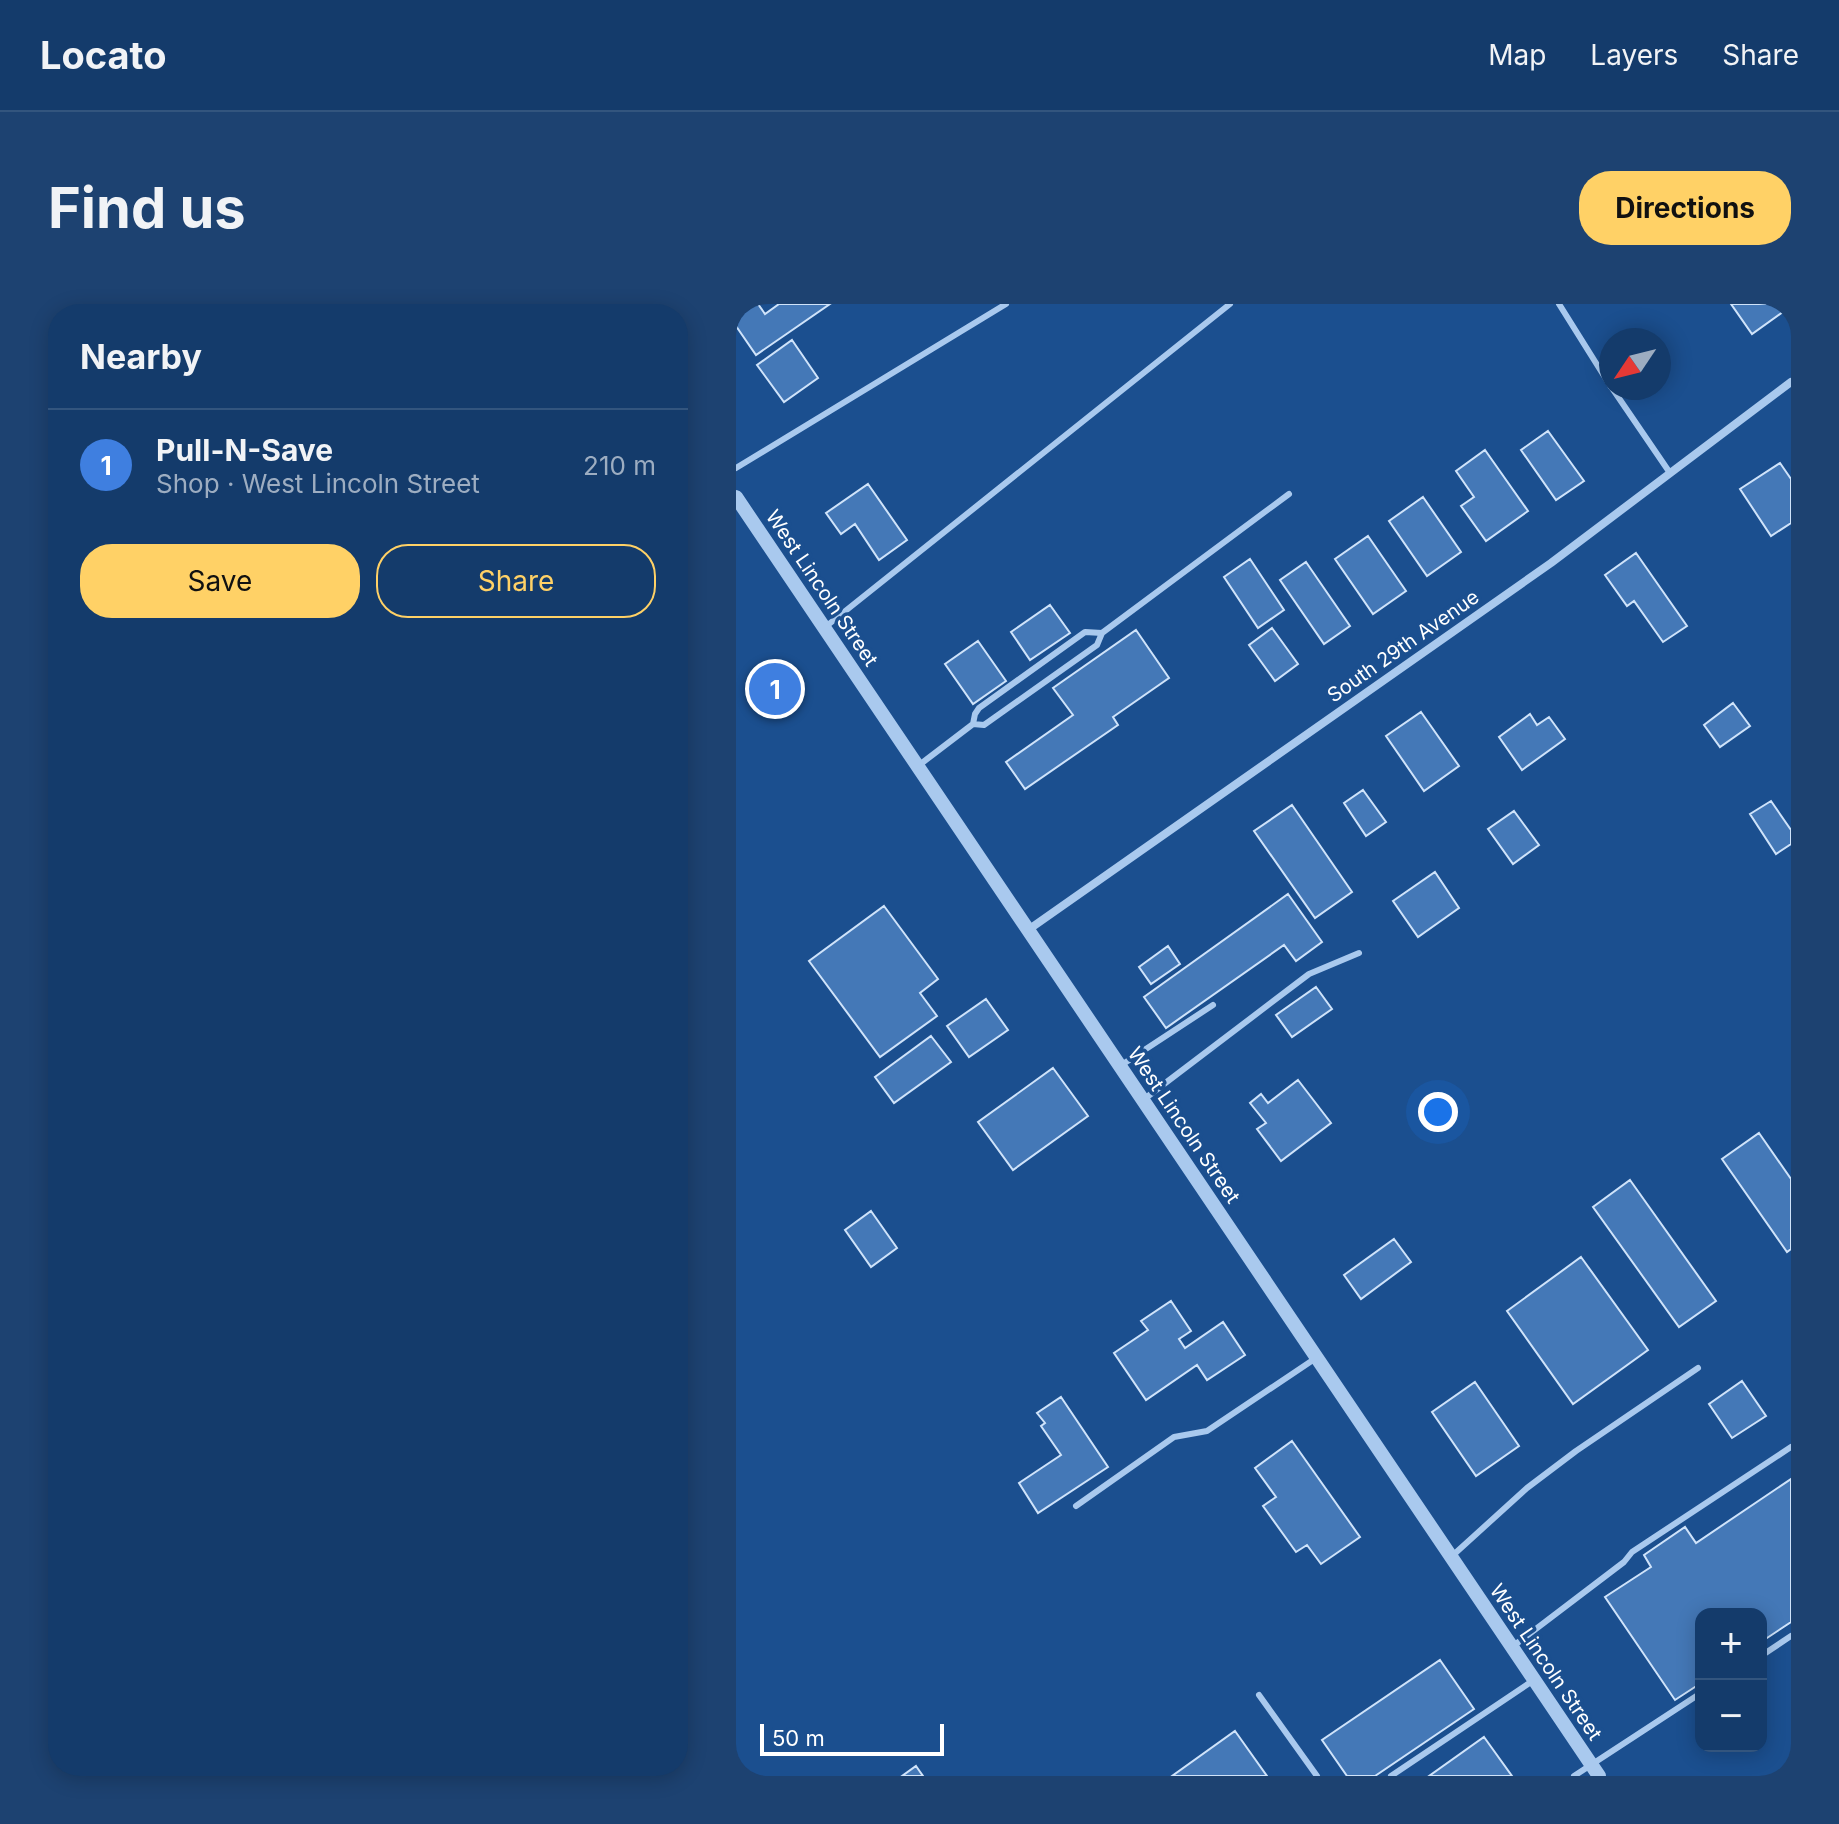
<!DOCTYPE html>
<meta charset="utf-8">
<style>
body{margin:0;font-family:Inter,sans-serif;background:#1d4271;color:#f1f3f6}
.controls{position:absolute;right:24px;bottom:24px;display:grid;overflow:hidden;border-radius:16px;box-shadow:0 4px 20px #0003}
.controls button{width:72px;height:72px;display:grid;place-items:center;padding:0;border:0;border-bottom:2px solid #33557e;background:#143b6b;color:#f1f3f6;font:40px sans-serif}
.compass{position:absolute;left:863px;top:24px;width:72px;height:72px;border-radius:50%;background:#143b6b;box-shadow:0 4px 20px #0003;rotate:235deg}
.scale{position:absolute;left:24px;bottom:20px;width:184px;box-sizing:border-box;padding-left:8px;border:4px solid #fff;border-top:0;font-size:22px;line-height:28px;white-space:nowrap;color:#fff;-webkit-text-stroke:6px #1b4f8f;paint-order:stroke}
.you{position:absolute;left:702px;top:808px;width:28px;height:28px;margin:-20px;border:6px solid #fff;border-radius:50%;background:#1a73e8;box-shadow:0 0 0 12px #1a73e833}
.badge{display:grid;place-items:center;width:52px;height:52px;border-radius:50%;background:#ffd166;color:#fff;font-size:26px;font-weight:700}
.pin{position:absolute;translate:-50% -50%;border:4px solid #fff;box-shadow:0 2px 8px #0006}
.list{margin:0;padding:0;list-style:none}
h2{display:flex;justify-content:space-between;align-items:center;height:104px;margin:0;padding:0 32px;font-size:34px}
h2 small{font-size:26px;font-weight:400;color:#9dadc1}
.list li{display:grid;grid-template-columns:52px 1fr auto;gap:24px;align-items:center;box-sizing:border-box;height:112px;padding:0 32px;border-top:2px solid #33557e}
.list b{display:block;font-size:30px;white-space:nowrap}
.list p{margin:0;font-size:26px;white-space:nowrap;color:#9dadc1}
.list em{font-size:26px;font-style:normal;color:#9dadc1}
.actions{display:flex;gap:16px;padding:24px 32px}
.actions a{flex:1;padding:18px 0;border:2px solid #ffd166;border-radius:32px;text-align:center;font-size:28px;color:#ffd166}
.actions .main{background:#ffd166;color:#111}
.map{position:relative;flex:none;width:1055px;height:1472px;overflow:hidden;border-radius:32px}
header{display:flex;align-items:center;gap:48px;box-sizing:border-box;height:112px;padding:0 40px;background:#143b6b;border-bottom:2px solid #33557e}
header strong{font-size:38px}
nav{display:flex;gap:44px;margin-inline-start:auto;font-size:28px}
.intro{display:flex;align-items:center;justify-content:space-between;box-sizing:border-box;height:192px;padding:0 48px}
h1{margin:0;font-size:56px}
.button{padding:20px 36px;border-radius:32px;background:#ffd166;color:#111;font-size:28px;font-weight:700}
main{display:flex;gap:48px;padding:0 48px}
aside{flex:1;background:#143b6b;border-radius:32px;box-shadow:0 4px 20px #0003}
.map>svg:first-child{display:block}
.building{fill:#4478b7;stroke:#cfe3fa;stroke-width:2}
.lines{fill:none;stroke-linecap:round;stroke-linejoin:round}
.service{stroke:#a9c9ee;stroke-width:6}
.minor{stroke:#a9c9ee;stroke-width:8}
.tertiary{stroke:#a9c9ee;stroke-width:14}
.labels{text-anchor:middle;dominant-baseline:central;stroke-width:7;stroke-linejoin:round;paint-order:stroke}
.street-label{font-size:20px;fill:#fff;stroke:#1b4f8f}
</style>
<header>
<strong>Locato</strong>
<nav><a>Map</a><a>Layers</a><a>Share</a></nav>
</header>
<div class="intro"><h1>Find us</h1><a class="button">Directions</a></div>
<main>
<aside>
<h2>Nearby<small></small></h2>
<ul class="list">
<li><span class="badge" style="background:#3f7fe0">1</span><div><b>Pull-N-Save</b><p>Shop · West Lincoln Street</p></div><em>210 m</em></li>
</ul>
<div class="actions"><a class="main">Save</a><a>Share</a></div>
</aside>
<div class="map">
<svg width="1055" height="1472" viewBox="0 0 1055 1472">
<rect width="100%" height="100%" fill="#1b4f8f"/>
<path class="building" d="M 0,0 L 22,0 L 29,10 L 43,0 L 94,0 L 20,51 L 0,22 Z
M 995,0 L 1048,0 L 1051,5 L 1016,30 Z
M 56,36 L 82,74 L 48,98 L 21,61 Z
M 812,127 L 848,177 L 820,196 L 785,146 Z
M 749,146 L 792,207 L 750,237 L 725,202 L 738,193 L 720,167 Z
M 1044,159 L 1055,175 L 1055,219 L 1035,232 L 1004,185 Z
M 132,180 L 171,236 L 143,256 L 119,220 L 105,230 L 90,209 Z
M 687,193 L 725,248 L 691,272 L 653,217 Z
M 632,232 L 670,287 L 637,310 L 599,255 Z
M 900,249 L 951,322 L 927,338 L 898,297 L 891,302 L 869,271 Z
M 514,255 L 548,306 L 522,324 L 488,273 Z
M 570,258 L 614,322 L 588,340 L 544,276 Z
M 314,301 L 334,329 L 294,356 L 275,328 Z
M 536,324 L 562,360 L 539,377 L 513,341 Z
M 400,326 L 433,374 L 377,413 L 382,421 L 289,485 L 270,458 L 337,411 L 317,384 Z
M 242,337 L 270,377 L 237,400 L 209,360 Z
M 997,399 L 1014,422 L 984,443 L 968,421 Z
M 685,408 L 723,462 L 688,487 L 650,432 Z
M 794,410 L 801,421 L 813,413 L 829,435 L 786,466 L 763,433 Z
M 627,486 L 650,518 L 630,532 L 608,499 Z
M 1035,497 L 1055,526 L 1055,540 L 1040,550 L 1014,510 Z
M 556,501 L 616,588 L 579,614 L 518,527 Z
M 778,507 L 803,541 L 777,560 L 752,525 Z
M 699,568 L 723,604 L 682,633 L 657,597 Z
M 552,590 L 586,638 L 560,657 L 548,641 L 430,724 L 408,693 Z
M 148,602 L 202,675 L 184,689 L 201,712 L 144,753 L 73,657 Z
M 432,642 L 444,660 L 415,680 L 403,663 Z
M 580,683 L 596,705 L 556,733 L 540,711 Z
M 250,695 L 272,726 L 233,753 L 211,722 Z
M 195,732 L 215,758 L 158,799 L 139,773 Z
M 317,764 L 352,812 L 277,866 L 242,818 Z
M 562,776 L 595,819 L 545,857 L 521,825 L 530,819 L 514,799 L 525,790 L 532,799 Z
M 1023,829 L 1055,875 L 1055,945 L 1051,948 L 986,855 Z
M 894,876 L 980,997 L 943,1023 L 857,903 Z
M 135,907 L 161,944 L 135,963 L 109,926 Z
M 658,935 L 675,958 L 625,995 L 608,971 Z
M 845,953 L 912,1046 L 837,1100 L 771,1007 Z
M 435,997 L 455,1027 L 443,1035 L 449,1044 L 487,1018 L 509,1051 L 471,1076 L 461,1061 L 410,1096 L 378,1049 L 412,1026 L 405,1017 Z
M 1006,1077 L 1030,1112 L 996,1134 L 973,1100 Z
M 739,1078 L 783,1142 L 740,1172 L 696,1108 Z
M 325,1093 L 372,1163 L 302,1209 L 283,1179 L 325,1151 L 305,1122 L 309,1119 L 301,1109 Z
M 556,1137 L 624,1233 L 585,1260 L 571,1241 L 560,1248 L 527,1202 L 540,1193 L 519,1164 Z
M 1055,1175 L 1055,1318 L 1025,1338 L 1025,1310 L 965,1310 L 965,1379 L 939,1396 L 869,1293 L 915,1263 L 908,1251 L 949,1223 L 960,1239 Z
M 704,1356 L 738,1405 L 639,1472 L 611,1472 L 586,1436 Z
M 499,1427 L 531,1472 L 436,1472 Z
M 748,1433 L 776,1472 L 693,1472 Z
M 180,1462 L 187,1472 L 166,1472 Z"/>
<g class="lines">
<path class="service" d="M 823,0 L 875,83
M 876,84 L 934,169
M 0,164 L 270,0
M 88,324 L 494,0
M 366,329 L 553,190
M 182,462 L 237,420 L 239,410 L 243,404 L 349,328 L 366,329 L 361,341 L 248,421 L 237,420
M 384,762 L 477,701
M 407,796 L 573,670 L 623,649
M 340,1202 L 438,1133 L 471,1127 L 580,1054
M 715,1253 L 791,1184 L 840,1147 L 962,1064
M 776,1343 L 888,1258 L 896,1248 L 1055,1143
M 1025,1352 L 1055,1332
M 523,1391 L 581,1472
M 655,1472 L 798,1376
M 838,1472 L 965,1389"/>
<path class="minor" d="M 292,626 L 815,259 L 1055,78"/>
<path class="tertiary" d="M 0,193 L 863,1472"/>
</g>
<g class="labels">
<g class="street-label">
<text transform="translate(86 284) rotate(56)">West Lincoln Street</text>
<text transform="translate(667 342) rotate(-35)">South 29th Avenue</text>
<text transform="translate(448 821) rotate(56)">West Lincoln Street</text>
<text transform="translate(810 1358) rotate(56)">West Lincoln Street</text>
</g>
</g>
</svg>
<div class="controls">
<button>+</button>
<button>−</button>
</div>
<svg class="compass" viewBox="-18 -18 36 36"><path d="M0-13l5 13h-10z" fill="#e53935"/><path d="M0 13l5-13h-10z" fill="#9dadc1"/></svg>
<div class="scale">50 m</div>
<div class="you"></div>
<div class="pin badge" style="left:39px;top:385px;background:#3f7fe0">1</div>
</div>
</main>
